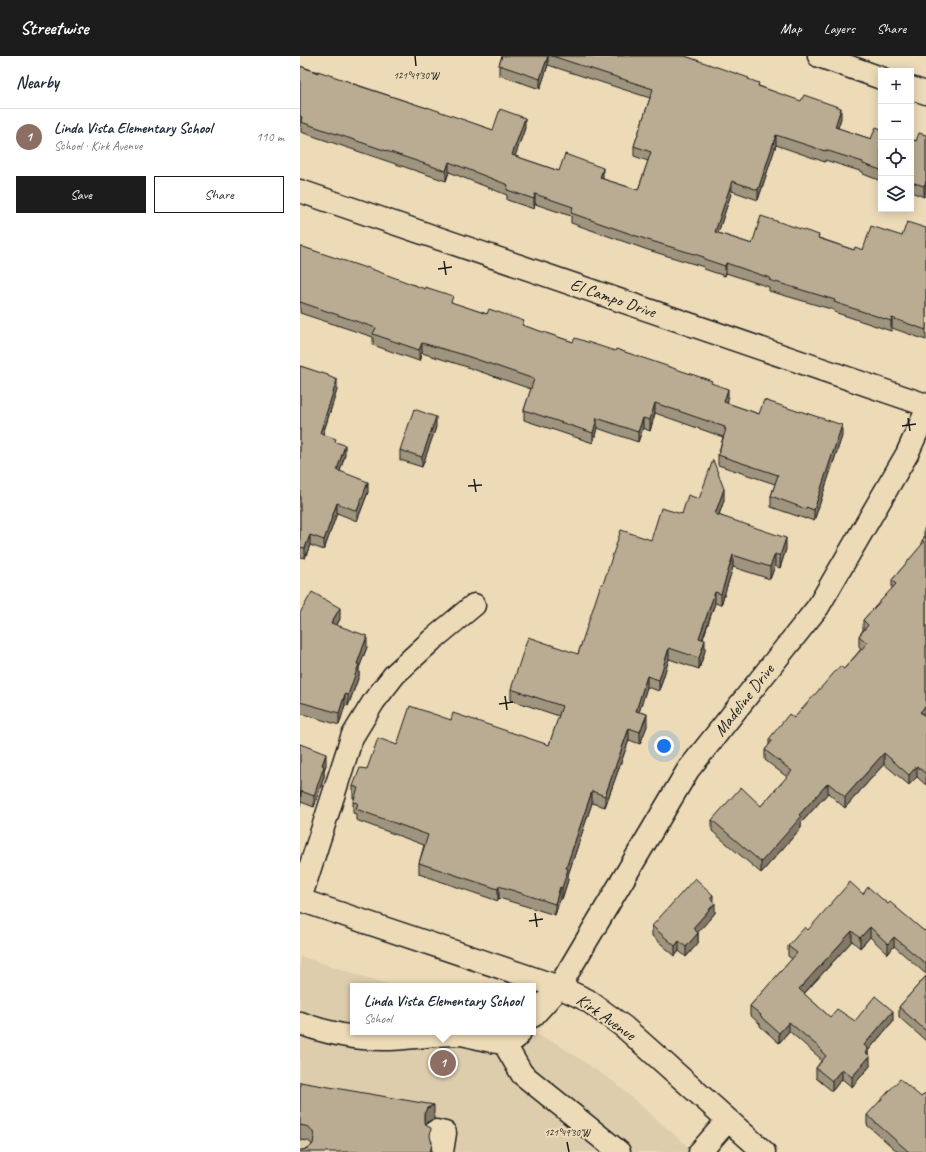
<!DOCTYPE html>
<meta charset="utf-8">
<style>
body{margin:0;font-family:Caveat,sans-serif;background:#f2f2f3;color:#1f2937}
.controls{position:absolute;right:12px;top:12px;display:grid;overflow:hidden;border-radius:0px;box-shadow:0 2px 10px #0003}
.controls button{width:36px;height:36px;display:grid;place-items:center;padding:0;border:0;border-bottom:1px solid #e0e1e3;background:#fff;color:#1f2937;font:20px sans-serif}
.you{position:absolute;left:364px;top:690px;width:14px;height:14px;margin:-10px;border:3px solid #fff;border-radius:50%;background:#1a73e8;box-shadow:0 0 0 6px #1a73e833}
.badge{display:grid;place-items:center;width:26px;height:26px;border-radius:50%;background:#1c1c1c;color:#fff;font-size:13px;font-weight:700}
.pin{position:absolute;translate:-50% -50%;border:2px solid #fff;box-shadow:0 1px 4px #0006}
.popup{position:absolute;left:50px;top:927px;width:186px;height:52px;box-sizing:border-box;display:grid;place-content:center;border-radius:0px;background:#fff;filter:drop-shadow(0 1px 3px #0005);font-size:13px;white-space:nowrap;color:#747a83}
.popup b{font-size:15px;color:#1f2937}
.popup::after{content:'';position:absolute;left:50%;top:100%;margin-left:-8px;border:8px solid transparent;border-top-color:#fff}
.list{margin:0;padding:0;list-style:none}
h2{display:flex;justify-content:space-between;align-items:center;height:52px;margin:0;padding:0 16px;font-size:17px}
h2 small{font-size:13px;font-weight:400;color:#747a83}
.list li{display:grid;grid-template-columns:26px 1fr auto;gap:12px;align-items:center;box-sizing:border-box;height:56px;padding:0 16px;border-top:1px solid #e0e1e3}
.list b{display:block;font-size:15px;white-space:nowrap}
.list p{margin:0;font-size:13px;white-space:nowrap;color:#747a83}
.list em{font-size:13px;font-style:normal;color:#747a83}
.actions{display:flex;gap:8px;padding:12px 16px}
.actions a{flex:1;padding:9px 0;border:1px solid #1c1c1c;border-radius:0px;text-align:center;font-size:14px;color:#1c1c1c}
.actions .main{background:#1c1c1c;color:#fff}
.icon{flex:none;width:22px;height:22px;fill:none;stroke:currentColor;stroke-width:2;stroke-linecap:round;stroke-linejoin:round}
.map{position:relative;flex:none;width:626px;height:1096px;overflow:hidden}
header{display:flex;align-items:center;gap:24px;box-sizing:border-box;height:56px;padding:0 20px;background:#1c1c1c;color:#fff}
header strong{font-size:19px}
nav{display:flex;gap:22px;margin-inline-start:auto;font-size:14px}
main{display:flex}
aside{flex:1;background:#fff}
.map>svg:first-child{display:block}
.built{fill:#ddcdad}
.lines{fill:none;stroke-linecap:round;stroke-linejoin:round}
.minor-casing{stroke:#1c1c1c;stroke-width:25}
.minor{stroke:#eddbb8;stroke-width:22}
.wall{fill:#9f947e;stroke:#1c1c1c}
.shaded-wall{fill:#827866;stroke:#1c1c1c}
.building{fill:#b9ac92;stroke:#1c1c1c}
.ticks{fill:none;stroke:#1c1c1c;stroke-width:1.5}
.labels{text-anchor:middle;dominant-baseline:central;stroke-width:4;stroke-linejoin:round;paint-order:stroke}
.street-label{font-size:17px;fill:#1c1c1c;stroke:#eddbb8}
.ticks-label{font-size:10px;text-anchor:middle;fill:#1c1c1c;stroke:#eddbb8;stroke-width:4;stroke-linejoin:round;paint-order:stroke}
</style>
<header>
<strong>Streetwise</strong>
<nav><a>Map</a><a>Layers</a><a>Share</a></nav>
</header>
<main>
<aside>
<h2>Nearby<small></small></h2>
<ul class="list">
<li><span class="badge" style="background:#8d6e63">1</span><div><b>Linda Vista Elementary School</b><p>School · Kirk Avenue</p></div><em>110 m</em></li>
</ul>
<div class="actions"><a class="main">Save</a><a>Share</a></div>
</aside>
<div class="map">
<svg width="626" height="1096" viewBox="0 0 626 1096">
<rect width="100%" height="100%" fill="#eddbb8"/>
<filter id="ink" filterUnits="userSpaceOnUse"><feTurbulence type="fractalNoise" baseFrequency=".025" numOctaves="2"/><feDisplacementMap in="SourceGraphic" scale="8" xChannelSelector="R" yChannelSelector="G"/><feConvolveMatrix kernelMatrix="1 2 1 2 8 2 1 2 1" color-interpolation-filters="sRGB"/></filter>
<g filter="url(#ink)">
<path class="built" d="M 0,900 L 94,930 L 53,930 L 53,976 L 230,976 L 256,987 L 314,1026 L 394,1096 L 0,1096 Z"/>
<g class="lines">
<g class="minor-casing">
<path id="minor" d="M 519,0 L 581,22
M 611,32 L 626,37
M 0,135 L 626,349
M 0,843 L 52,681 L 74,645 L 95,618 L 132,584 L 174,549
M 0,844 L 259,931 L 287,944 L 324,971 L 464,1096
M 233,960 L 259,931 L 388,714 L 518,551 L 607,398 L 626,356
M 0,967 C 26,977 57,983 84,983 C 109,983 133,978 158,978 C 175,978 210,998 220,976
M 204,987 L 222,1018 L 319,1096
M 136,1075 L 145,1077 L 142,1096
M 400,1096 L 428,1064"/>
</g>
<use href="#minor" class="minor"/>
</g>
<path class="wall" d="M 202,0 L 385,0 L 449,24 L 459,30 L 541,62 L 538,72 L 571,83 L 581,73 L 581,125 L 563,118 L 563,116 L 525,104 L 525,106 L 476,89 L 458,144 L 432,135 L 418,177 L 452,188 L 519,182 L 554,194 L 563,194 L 602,180 L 626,172 L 626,284 L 592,272 L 591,275 L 534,256 L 534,254 L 469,235 L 469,231 L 426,217 L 425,220 L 404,213 L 404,211 L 348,194 L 271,167 L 271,160 L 235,148 L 234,153 L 207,144 L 207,139 L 149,116 L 146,125 L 1,76 L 1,70 L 0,70 L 0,10 L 193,74 L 225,72 L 215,100 L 259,115 L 303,122 L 303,123 L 338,134 L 348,105 L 334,100 L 334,90 L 350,42 L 248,9 L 240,33 L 199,19 L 199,9 Z
M 626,79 L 626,135 L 624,141 L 611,136 L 611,83 L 616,85 Z
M 0,190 L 153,247 L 273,286 L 412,328 L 428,344 L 427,347 L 459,358 L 542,380 L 514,465 L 506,462 L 506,463 L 471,451 L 471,440 L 475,428 L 418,409 L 418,399 L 423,381 L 355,357 L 350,375 L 343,372 L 338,386 L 297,372 L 293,387 L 224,364 L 224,354 L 231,333 L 161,309 L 122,297 L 119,305 L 73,289 L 73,281 L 0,257 Z
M 0,310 L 28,320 L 37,334 L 23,378 L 36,386 L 45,399 L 40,415 L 68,436 L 57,465 L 37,457 L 24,494 L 10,489 L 5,502 L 0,501 Z
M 136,371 L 122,411 L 100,404 L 100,394 Z
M 399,443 L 424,444 L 419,459 L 486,493 L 480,512 L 475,510 L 470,523 L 433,511 L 421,549 L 415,547 L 403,583 L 405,595 L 399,613 L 369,603 L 359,635 L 347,631 L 339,656 L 347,670 L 340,688 L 329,684 L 305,751 L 292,747 L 268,819 L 268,824 L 262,843 L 260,843 L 255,859 L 199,842 L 198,845 L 119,818 L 119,807 L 124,789 L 56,764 L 56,758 L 53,757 L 53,746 L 55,742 L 53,742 L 53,730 L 67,713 L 97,689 L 151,664 L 249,689 L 259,660 L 211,644 L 211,633 L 278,598 L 303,528 L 351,484 L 382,458 Z
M 626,470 L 626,729 L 617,721 L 609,729 L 584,708 L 545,752 L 528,737 L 501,767 L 501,772 L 461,817 L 412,775 L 412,764 L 461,750 L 487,721 L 465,704 L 465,694 L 469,689 L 469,683 L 494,662 L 544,613 L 561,593 L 559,590 L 559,580 L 563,574 L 563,564 L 592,533 L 592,524 L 622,489 L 622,484 L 624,482 L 624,473 Z
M 0,557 L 40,563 L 37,569 L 67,591 L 59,612 L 59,620 L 48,650 L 45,649 L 39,669 L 0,657 Z
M 0,688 L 26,709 L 24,714 L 24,721 L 14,751 L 1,746 L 0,750 Z
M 563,838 L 588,848 L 624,875 L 626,873 L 626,918 L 594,890 L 588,898 L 570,881 L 560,892 L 552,885 L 504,938 L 530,961 L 555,965 L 593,965 L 568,995 L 568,998 L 570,1010 L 552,1031 L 542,1023 L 532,1035 L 516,1022 L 516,1012 L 521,1005 L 520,1004 L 520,1002 L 489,975 L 479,987 L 460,970 L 460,968 L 450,959 L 450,950 L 492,903 L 488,900 L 488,890 L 508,874 Z
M 413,845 L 415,857 L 398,876 L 398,887 L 386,901 L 379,895 L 375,900 L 352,880 L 352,870 Z
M 626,920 L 626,985 L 599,961 L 599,951 Z
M 0,1026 L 134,1063 L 127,1066 L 126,1068 L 131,1085 L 132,1096 L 2,1094 L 8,1093 L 12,1089 L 9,1085 L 0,1084 Z
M 567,1059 L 626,1096 L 598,1096 L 567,1069 Z"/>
<path class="shaded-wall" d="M 248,0 L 248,9 L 240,33 L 240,23 Z
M 541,52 L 541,62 L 535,81 L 535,71 Z
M 225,62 L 225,72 L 212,109 L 212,99 Z
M 476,79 L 476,89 L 458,144 L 458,134 Z
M 149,106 L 149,116 L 146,125 L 146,115 Z
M 303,112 L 303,122 L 300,132 L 300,122 Z
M 432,125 L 432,135 L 415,186 L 415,176 Z
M 626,125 L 626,135 L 624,141 L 624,130 Z
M 235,138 L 235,148 L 234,153 L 234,143 Z
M 426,207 L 426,217 L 425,220 L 425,210 Z
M 592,262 L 592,272 L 591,275 L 591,265 Z
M 122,287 L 122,297 L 119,305 L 119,294 Z
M 37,324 L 37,334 L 20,387 L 20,377 Z
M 428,333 L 428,344 L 424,357 L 424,346 Z
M 355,347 L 355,357 L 350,375 L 350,364 Z
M 136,361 L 136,371 L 122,411 L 122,401 Z
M 297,362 L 297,372 L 293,387 L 293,377 Z
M 343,362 L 343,372 L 338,386 L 338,376 Z
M 542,369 L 542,380 L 514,465 L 514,454 Z
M 45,389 L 45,399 L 37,424 L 37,414 Z
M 68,426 L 68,436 L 57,465 L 57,455 Z
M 424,433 L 424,444 L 415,470 L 415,458 Z
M 37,447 L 37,457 L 24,494 L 24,484 Z
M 10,479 L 10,489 L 5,502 L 5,492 Z
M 486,482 L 486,493 L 480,512 L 480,500 Z
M 475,498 L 475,510 L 470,523 L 470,511 Z
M 433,499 L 433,511 L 421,549 L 421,538 Z
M 415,536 L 415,547 L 399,593 L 399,582 Z
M 40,552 L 40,563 L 31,578 L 31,567 Z
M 67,580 L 67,591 L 59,612 L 59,620 L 48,650 L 48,639 L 57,608 Z
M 405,584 L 405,595 L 399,613 L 399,602 Z
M 369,592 L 369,603 L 359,635 L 359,624 Z
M 347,620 L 347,631 L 336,666 L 336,655 Z
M 45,638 L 45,649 L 39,669 L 39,657 Z
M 626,650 L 626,660 L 620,656 Z
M 347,658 L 347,670 L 340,688 L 340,676 Z
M 329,672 L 329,684 L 305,751 L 305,740 Z
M 584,697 L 584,708 L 545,752 L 545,741 Z
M 26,698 L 26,709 L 24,714 L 24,721 L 14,751 L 14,740 L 22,709 Z
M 617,710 L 617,721 L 609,729 L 609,719 Z
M 528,727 L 528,737 L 501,767 L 501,772 L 461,817 L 461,806 L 499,759 Z
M 1,735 L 1,746 L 0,750 L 0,739 Z
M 292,735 L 292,747 L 268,819 L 268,824 L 262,843 L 262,832 L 266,812 Z
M 199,830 L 199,842 L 198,845 L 198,833 Z
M 260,831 L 260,843 L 255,859 L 255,848 Z
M 413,839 L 413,849 L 410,842 Z
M 415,847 L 415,857 L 393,882 L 393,872 Z
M 570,871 L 570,881 L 560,892 L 560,882 Z
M 552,875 L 552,885 L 499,943 L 499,933 Z
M 398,877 L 398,887 L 386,901 L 386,891 Z
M 594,881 L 594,890 L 588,898 L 588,888 Z
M 379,885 L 379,895 L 375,900 L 375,890 Z
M 593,955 L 593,965 L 568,995 L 568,1003 L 564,989 Z
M 489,966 L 489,975 L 479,987 L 479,977 Z
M 570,1000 L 570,1010 L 552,1031 L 552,1021 Z
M 542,1013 L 542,1023 L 532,1035 L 532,1025 Z
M 134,1049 L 134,1063 L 127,1066 L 124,1073 L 124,1058 L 127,1052 Z"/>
<path class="building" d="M 202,0 L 248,0 L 240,23 L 199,9 Z
M 252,0 L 385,0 L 449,22 L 448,23 L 459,27 L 458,30 L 501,45 L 504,39 L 541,52 L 535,71 L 571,83 L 576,71 L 581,73 L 581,114 L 563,108 L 563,106 L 525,94 L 525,95 L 476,79 L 458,134 L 432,125 L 415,176 L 452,188 L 461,160 L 519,179 L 518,182 L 554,194 L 555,191 L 563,194 L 571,170 L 602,180 L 607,166 L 626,172 L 626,274 L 592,262 L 591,265 L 534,246 L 535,244 L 469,224 L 470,222 L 426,207 L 425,210 L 404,203 L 404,201 L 348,184 L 271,157 L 273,151 L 235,138 L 234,143 L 207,134 L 208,129 L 149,106 L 146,115 L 1,66 L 2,61 L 0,60 L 0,10 L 18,17 L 18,15 L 50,26 L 50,27 L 127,52 L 127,51 L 193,74 L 200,53 L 225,62 L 212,99 L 259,115 L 265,98 L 303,112 L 300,122 L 338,134 L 351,96 L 334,90 L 353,33 Z
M 619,77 L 626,79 L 626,125 L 624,130 L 611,126 L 611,83 L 616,85 Z
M 0,190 L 66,212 L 66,211 L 125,233 L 125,231 L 147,238 L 153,240 L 151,246 L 187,258 L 189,253 L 224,265 L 222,269 L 273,286 L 275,282 L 315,295 L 316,293 L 412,325 L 411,327 L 428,333 L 424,346 L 459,358 L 464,344 L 500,356 L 500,355 L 542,369 L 514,454 L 506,451 L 506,453 L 471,440 L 478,419 L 418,399 L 426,373 L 424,373 L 425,371 L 355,347 L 350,364 L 343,362 L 338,376 L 297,362 L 293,377 L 224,354 L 234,323 L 161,298 L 122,287 L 119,294 L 73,278 L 76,272 L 0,246 Z
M 0,310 L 28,319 L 28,320 L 37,324 L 20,377 L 36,383 L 35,386 L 45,389 L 37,414 L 68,426 L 57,455 L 37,447 L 24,484 L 10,479 L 5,492 L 0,491 Z
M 114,353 L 136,361 L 122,401 L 100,394 Z
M 413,404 L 424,433 L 415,458 L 486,482 L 480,500 L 475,498 L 470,511 L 433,499 L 421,538 L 415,536 L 399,582 L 405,584 L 399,602 L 369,592 L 359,624 L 347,620 L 336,655 L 347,658 L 340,676 L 329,672 L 305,740 L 292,735 L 266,812 L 268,813 L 262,832 L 260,831 L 255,848 L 199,830 L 198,833 L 119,807 L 128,779 L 56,753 L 58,747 L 53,746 L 58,732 L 53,730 L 60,712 L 67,713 L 78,682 L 97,689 L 110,650 L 151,664 L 153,657 L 249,689 L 262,650 L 211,633 L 228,581 L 278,598 L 301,528 L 303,528 L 321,474 L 351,484 L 361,452 L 382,458 L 388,439 L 399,443 Z
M 626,480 L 626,650 L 620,656 L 626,661 L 626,718 L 617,710 L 609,719 L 584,697 L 545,741 L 528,727 L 499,759 L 501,761 L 461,806 L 412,764 L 441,731 L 461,750 L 492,715 L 465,694 L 472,685 L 469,683 L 489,658 L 494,662 L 540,610 L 544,613 L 567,587 L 559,580 L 568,569 L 563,564 L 596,528 L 592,524 L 624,486 L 622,484 Z
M 12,536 L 40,552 L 31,567 L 67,580 L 57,608 L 59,608 L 48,639 L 45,638 L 39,657 L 0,646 L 0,557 Z
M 0,688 L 26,698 L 22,709 L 24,710 L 14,740 L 1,735 L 0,739 Z
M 395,822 L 413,839 L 410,842 L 415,847 L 393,872 L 398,877 L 386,891 L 379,885 L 375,890 L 352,870 Z
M 550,826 L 563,838 L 568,831 L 588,848 L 590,846 L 624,875 L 626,873 L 626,908 L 594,881 L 588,888 L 570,871 L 560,882 L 552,875 L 499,933 L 530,961 L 537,953 L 555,965 L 575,940 L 593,955 L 564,989 L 568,993 L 565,996 L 570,1000 L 552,1021 L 542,1013 L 532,1025 L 516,1012 L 526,1000 L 520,994 L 521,993 L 489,966 L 479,977 L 460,960 L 461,959 L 450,950 L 497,897 L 488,890 L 505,871 L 508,874 Z
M 626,920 L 626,975 L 599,951 Z
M 600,1023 L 621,1041 L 625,1037 L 626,1038 L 626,1096 L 609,1096 L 567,1059 Z
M 0,1026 L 134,1049 L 127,1052 L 124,1058 L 124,1065 L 127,1070 L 131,1072 L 130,1080 L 132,1088 L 130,1096 L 0,1096 L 0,1094 L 2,1094 L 8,1093 L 13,1088 L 14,1081 L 13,1076 L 9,1071 L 0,1069 Z"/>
</g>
<path class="ticks" d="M 115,0 L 116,10M 144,205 L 146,219M 138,213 L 152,211M 608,362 L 610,375M 602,370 L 616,368M 174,423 L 176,436M 168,430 L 182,429M 205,640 L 207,654M 199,648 L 213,646M 235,857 L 237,871M 229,865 L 243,863M 267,1086 L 269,1096"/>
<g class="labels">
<g class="street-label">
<text transform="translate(313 242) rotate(19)">El Campo Drive</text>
<text transform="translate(444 644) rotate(-52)">Madeline Drive</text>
<text transform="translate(306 961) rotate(35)">Kirk Avenue</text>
</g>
</g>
<g class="ticks-label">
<text x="116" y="23">121°49'30"W</text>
<text x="267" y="1080">121°49'30"W</text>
</g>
</svg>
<div class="controls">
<button>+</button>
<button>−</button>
<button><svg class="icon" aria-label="locate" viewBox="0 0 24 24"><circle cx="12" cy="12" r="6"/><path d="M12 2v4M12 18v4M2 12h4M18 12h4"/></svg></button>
<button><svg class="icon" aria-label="layers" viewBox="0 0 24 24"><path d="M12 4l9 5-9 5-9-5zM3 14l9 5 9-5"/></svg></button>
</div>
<div class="you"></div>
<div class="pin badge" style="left:143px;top:1007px;background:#8d6e63">1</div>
<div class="popup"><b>Linda Vista Elementary School</b>School</div>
</div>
</main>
